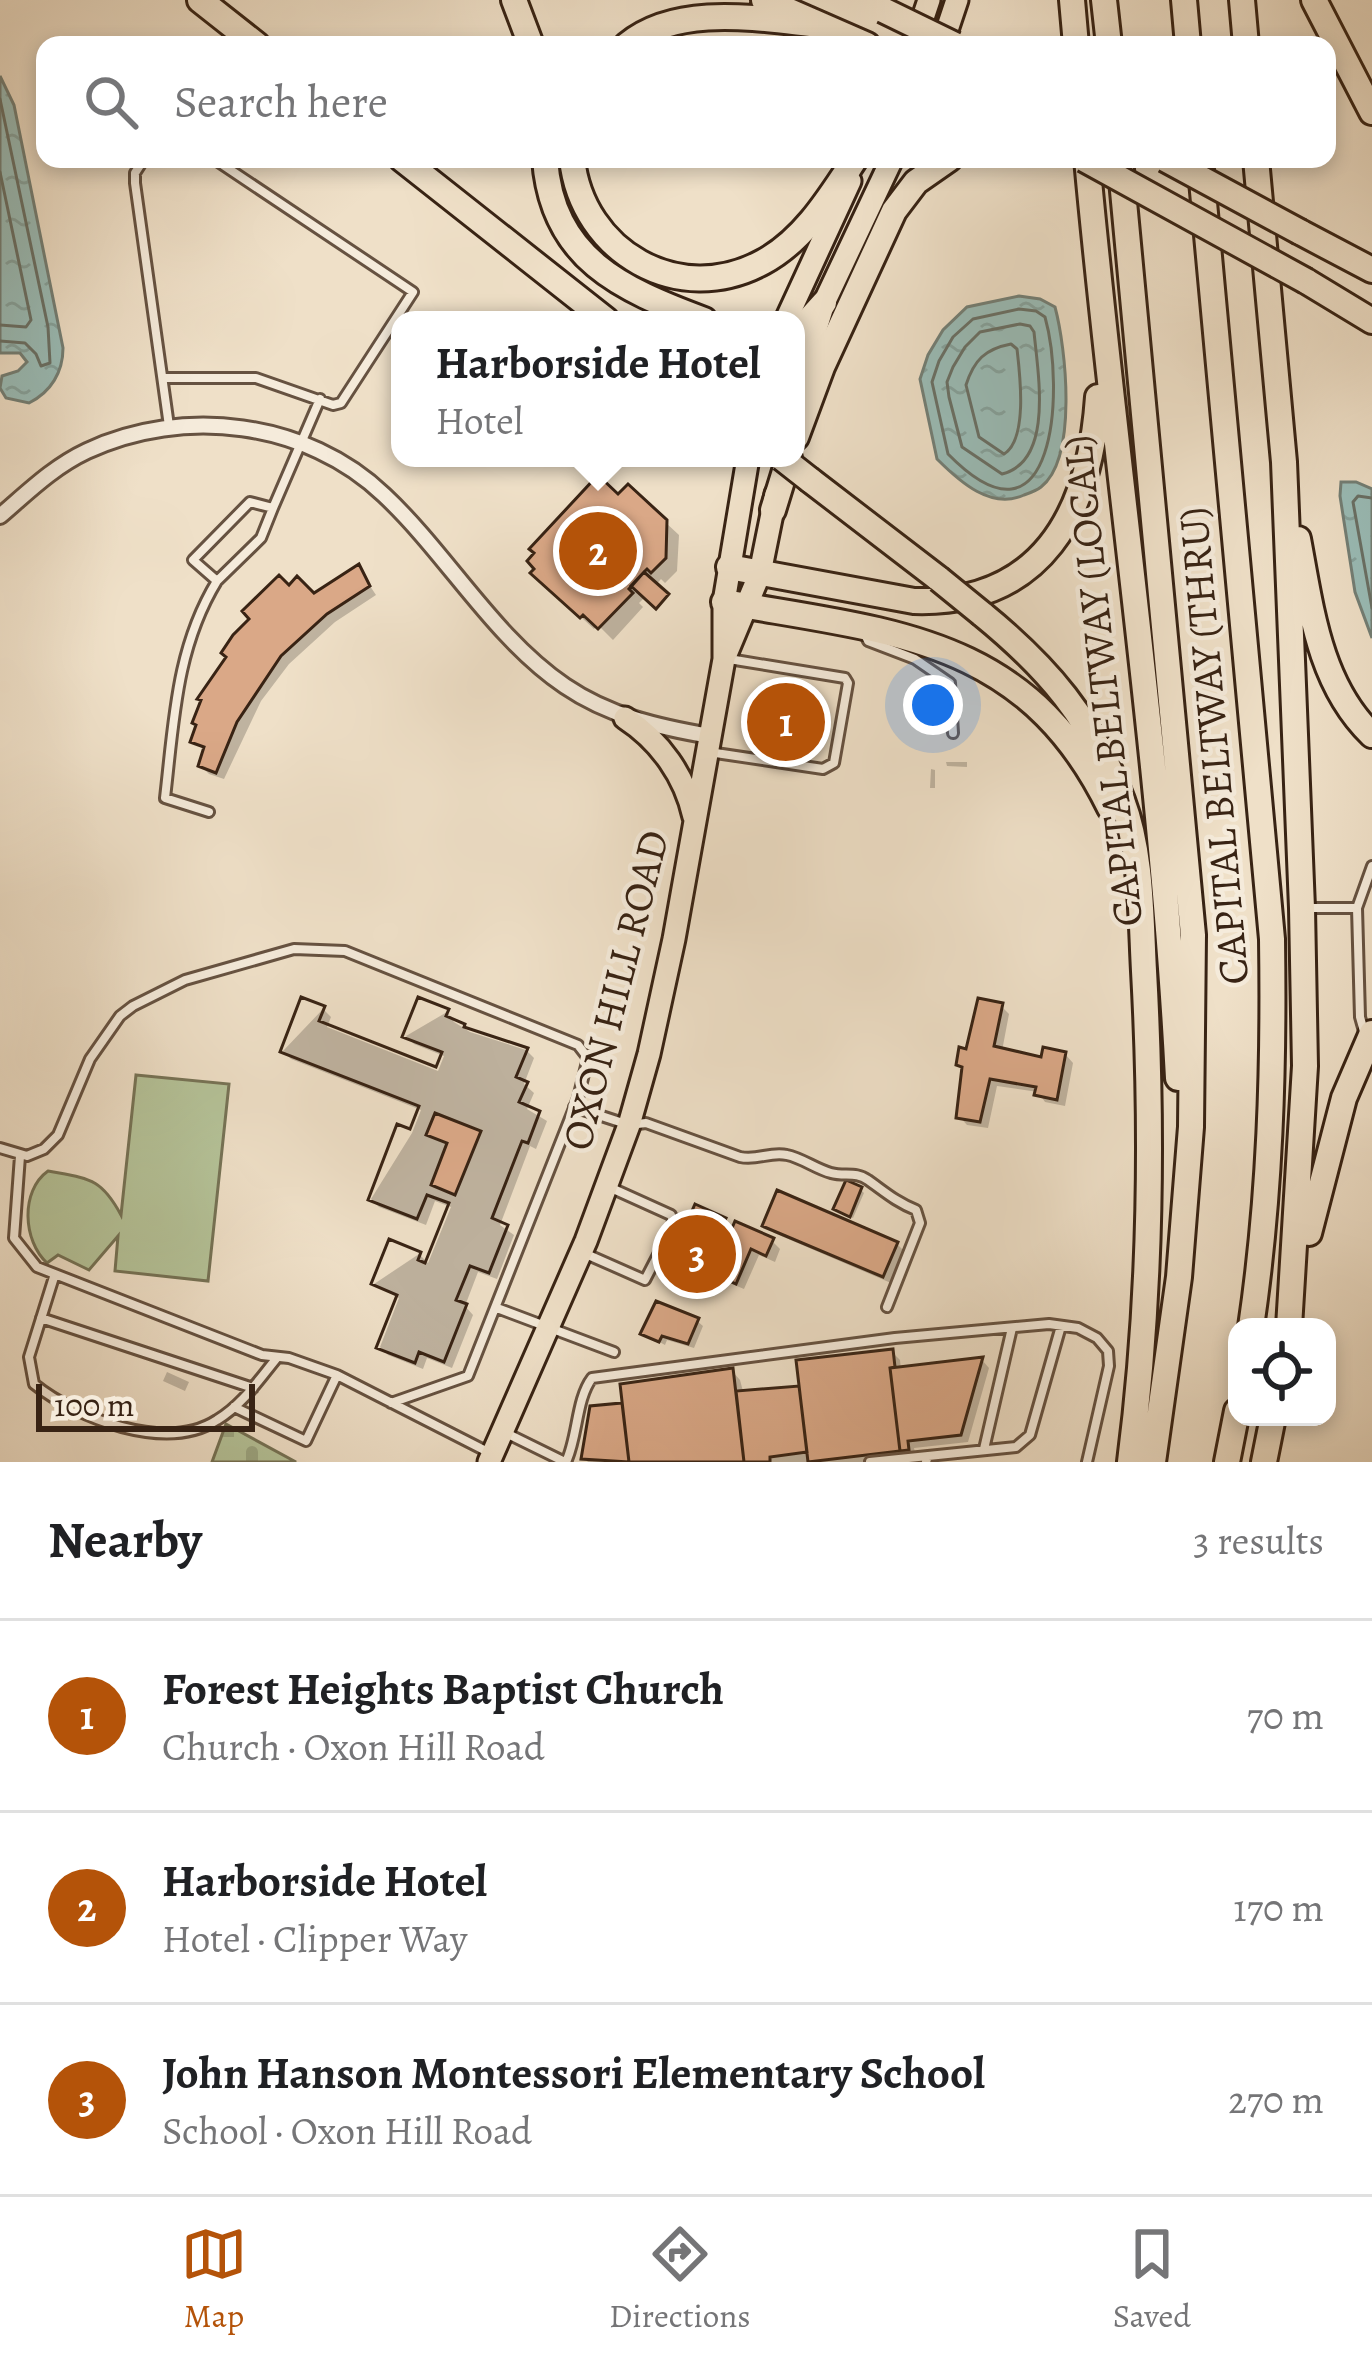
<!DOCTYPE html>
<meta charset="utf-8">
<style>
body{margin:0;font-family:Alegreya,serif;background:#f2f2f2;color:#202124}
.controls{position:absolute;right:36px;bottom:36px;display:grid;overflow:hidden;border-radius:24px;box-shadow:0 6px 18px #0003}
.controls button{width:108px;height:108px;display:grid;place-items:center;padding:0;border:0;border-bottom:3px solid #e0e0e0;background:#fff;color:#202124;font:60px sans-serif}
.scale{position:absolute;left:36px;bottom:30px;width:219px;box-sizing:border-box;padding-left:12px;border:6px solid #382314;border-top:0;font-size:33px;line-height:42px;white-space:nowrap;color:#382314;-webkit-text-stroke:9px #f5ebdb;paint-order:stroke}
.you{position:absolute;left:933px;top:705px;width:42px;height:42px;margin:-30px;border:9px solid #fff;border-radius:50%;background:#1a73e8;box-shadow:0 0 0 18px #1a73e833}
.badge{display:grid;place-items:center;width:78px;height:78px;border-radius:50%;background:#b45309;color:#fff;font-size:39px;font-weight:700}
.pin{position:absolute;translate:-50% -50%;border:6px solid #fff;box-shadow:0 3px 12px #0006}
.popup{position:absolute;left:391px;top:311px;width:414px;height:156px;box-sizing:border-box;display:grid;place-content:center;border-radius:24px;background:#fff;filter:drop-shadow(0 3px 9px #0005);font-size:39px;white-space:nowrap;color:#757577}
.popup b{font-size:45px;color:#202124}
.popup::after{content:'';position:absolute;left:50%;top:100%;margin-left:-24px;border:24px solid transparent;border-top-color:#fff}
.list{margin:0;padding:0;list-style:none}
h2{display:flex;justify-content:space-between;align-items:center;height:156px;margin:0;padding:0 48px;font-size:51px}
h2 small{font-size:39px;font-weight:400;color:#757577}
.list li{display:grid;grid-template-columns:78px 1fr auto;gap:36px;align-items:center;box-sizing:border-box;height:192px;padding:0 48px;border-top:3px solid #e0e0e0}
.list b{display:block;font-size:45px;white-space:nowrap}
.list p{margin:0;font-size:39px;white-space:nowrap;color:#757577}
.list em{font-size:39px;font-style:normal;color:#757577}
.icon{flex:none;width:66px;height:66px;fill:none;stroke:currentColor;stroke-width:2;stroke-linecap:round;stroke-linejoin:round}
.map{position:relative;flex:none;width:1372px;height:1462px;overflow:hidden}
.search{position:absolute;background:#fff;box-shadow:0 6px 18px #0003;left:36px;right:36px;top:36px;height:132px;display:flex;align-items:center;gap:30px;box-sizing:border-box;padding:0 42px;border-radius:24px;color:#757577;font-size:45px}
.sheet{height:732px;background:#fff}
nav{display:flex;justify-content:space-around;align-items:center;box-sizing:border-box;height:168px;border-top:3px solid #e0e0e0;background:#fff;font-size:33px;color:#757577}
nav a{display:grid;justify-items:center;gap:6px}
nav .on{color:#b45309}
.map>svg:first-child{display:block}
.cemetery{fill:url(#cemetery-stones);stroke:#767356;stroke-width:3}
.park{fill:#b5c399;stroke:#767356;stroke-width:3}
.water{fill:url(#water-ripples);stroke:#737f76;stroke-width:3}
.shadow{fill:#0003}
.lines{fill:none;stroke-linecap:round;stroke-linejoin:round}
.shore{stroke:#697066;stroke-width:3}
.building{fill:#daa887;stroke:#382314;stroke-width:3;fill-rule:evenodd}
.service-casing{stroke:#665241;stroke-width:14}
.minor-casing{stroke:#665241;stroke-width:20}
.primary-casing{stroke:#382314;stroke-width:27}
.trunk-casing{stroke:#382314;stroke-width:30}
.motorway-casing{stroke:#382314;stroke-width:30}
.service{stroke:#f5ebdb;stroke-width:8}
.minor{stroke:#f5ebdb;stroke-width:14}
.primary{stroke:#efe0c8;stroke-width:21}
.trunk{stroke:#efe0c8;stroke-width:24}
.motorway{stroke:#efe0c8;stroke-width:24}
.trunk-bridge-casing{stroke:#382314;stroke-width:30;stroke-linecap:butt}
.motorway-bridge-casing{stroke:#382314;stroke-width:30;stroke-linecap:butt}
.trunk-bridge{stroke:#efe0c8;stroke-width:24}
.motorway-bridge{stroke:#efe0c8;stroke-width:24}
.labels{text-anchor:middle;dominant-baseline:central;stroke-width:9;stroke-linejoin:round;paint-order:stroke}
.street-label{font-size:42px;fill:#382314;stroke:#f5ebdb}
</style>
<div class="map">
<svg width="1372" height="1462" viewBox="0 0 1372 1462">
<defs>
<pattern id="cemetery-stones" width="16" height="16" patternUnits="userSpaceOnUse" patternTransform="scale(3)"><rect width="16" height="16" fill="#b5c399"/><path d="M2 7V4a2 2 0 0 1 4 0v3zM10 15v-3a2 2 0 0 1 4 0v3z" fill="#9ca783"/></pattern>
<pattern id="water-ripples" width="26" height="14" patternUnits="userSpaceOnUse" patternTransform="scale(3)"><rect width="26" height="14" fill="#9abdb8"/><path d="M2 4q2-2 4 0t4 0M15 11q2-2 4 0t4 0" fill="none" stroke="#85a29d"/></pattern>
</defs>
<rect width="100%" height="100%" fill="#efe0c8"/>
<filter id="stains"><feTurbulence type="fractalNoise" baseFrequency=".00167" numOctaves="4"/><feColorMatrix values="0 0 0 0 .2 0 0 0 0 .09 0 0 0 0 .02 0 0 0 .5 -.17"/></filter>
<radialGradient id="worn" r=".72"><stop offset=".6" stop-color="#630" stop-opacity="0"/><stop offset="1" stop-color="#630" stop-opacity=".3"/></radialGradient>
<path class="cemetery" d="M 226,1424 L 296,1462 L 212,1462 Z"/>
<path class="park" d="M 136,1075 L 229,1084 L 208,1281 L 115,1271 L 118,1236 L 89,1270 L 58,1255 L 47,1263 C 23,1241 20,1191 48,1171 C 90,1179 101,1178 121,1215 Z"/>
<path class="water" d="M 0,76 L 14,105 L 63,348 C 63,372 51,392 29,403 L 6,398 L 0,388 L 2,376 L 18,371 L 27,362 L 20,353 L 0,353 Z
M 1019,296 L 1040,299 L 1055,307 C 1066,348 1078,458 1041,487 C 1036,491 1030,493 1024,495 C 991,510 960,482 937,459 L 920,379 L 928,355 L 943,330 L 967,307 Z
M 1341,482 L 1356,482 L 1372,489 L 1372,638 L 1355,592 L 1340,496 Z"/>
<path class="shadow" d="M 619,498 L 665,522 L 679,535 L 677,571 L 665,583 L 661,579 L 655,586 L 667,597 L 658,607 L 646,596 L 639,603 L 643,607 L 613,640 L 598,625 L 594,629 L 546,585 Z
M 358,568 L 376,595 L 335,622 L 289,664 L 261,701 L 224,779 L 209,774 L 201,766 L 206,751 L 194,741 L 289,589 L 314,597 Z
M 808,699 L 814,705 L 804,758 L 772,752 L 767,747 Z
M 946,762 L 967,762 L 967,767 L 947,766 Z
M 931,769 L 935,770 L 935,788 L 930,788 Z
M 1001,1006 L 1009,1014 L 1002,1051 L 1043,1061 L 1065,1054 L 1073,1063 L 1065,1106 L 1045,1102 L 1038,1092 L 997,1086 L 988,1128 L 967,1125 L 959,1116 L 965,1070 L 959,1064 Z
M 323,1009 L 331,1017 L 327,1027 L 438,1071 L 444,1056 L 414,1044 L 406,1036 L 447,1012 L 454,1022 L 470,1032 L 526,1050 L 534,1058 L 524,1084 L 534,1093 L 527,1109 L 547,1121 L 536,1149 L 530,1146 L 500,1225 L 514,1235 L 497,1279 L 478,1272 L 465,1306 L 473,1315 L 452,1368 L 427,1358 L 423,1369 L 388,1355 L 380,1347 L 399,1298 L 374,1284 L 419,1254 L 428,1263 L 451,1207 L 435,1201 L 426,1225 L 379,1207 L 371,1199 L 412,1133 L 421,1110 L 291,1059 L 283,1051 Z
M 861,1190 L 864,1193 L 853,1218 L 840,1212 Z
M 724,1221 L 734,1230 L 772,1241 L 780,1249 L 775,1262 L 759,1255 L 744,1289 L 720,1279 L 713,1281 L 675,1258 Z
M 766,1225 L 897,1244 L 905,1252 L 891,1283 L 774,1233 Z
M 697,1321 L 703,1326 L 694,1348 L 667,1340 L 665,1345 L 643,1333 Z
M 892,1352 L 900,1360 L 901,1370 L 982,1360 L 989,1368 L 968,1442 L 914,1448 L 916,1457 L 874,1462 L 588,1462 L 584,1458 L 592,1409 L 626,1405 L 732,1371 L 740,1380 L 744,1395 L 803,1388 Z
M 167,1372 L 189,1382 L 185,1391 L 163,1381 Z"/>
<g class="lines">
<path class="shore" d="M 0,99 L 48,327 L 50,363 L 41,366 L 36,354 L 25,343 L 0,341
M 0,172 L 31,320 L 26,327 L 0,325
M 1019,309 L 1036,311 L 1045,317 C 1065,388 1056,564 948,454 L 932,382 L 939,361 L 953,337 L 973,319 Z
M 1020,324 L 1030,326 L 1034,332 C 1038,374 1054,461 1002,474 L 962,447 L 949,397 L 947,382 L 953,367 L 965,347 L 980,332 Z
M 1011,344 L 1017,349 C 1020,375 1028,439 1004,454 L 979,437 L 966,385 C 974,360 985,349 1011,344 Z
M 1372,498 L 1358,496 L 1353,502 L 1372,608"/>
</g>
<path class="building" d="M 598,475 L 618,494 L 628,484 L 667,520 L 666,558 L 651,573 L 647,569 L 644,572 L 629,589 L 633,593 L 598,629 L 583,615 L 580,618 L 530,573 L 534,569 L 527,561 L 534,553 L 529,549 Z
M 359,564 L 370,586 L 327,614 L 281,656 L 237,722 L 216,773 L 198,766 L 204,747 L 190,742 L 196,725 L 192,723 L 201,700 L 197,699 L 226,657 L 221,653 L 233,635 L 249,619 L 242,611 L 279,575 L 289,585 L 297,576 L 314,593 Z
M 644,572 L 669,594 L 656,609 L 631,586 Z
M 774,690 L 809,697 L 799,754 L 763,748 Z
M 301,997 L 325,1006 L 319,1021 L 436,1067 L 442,1052 L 402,1037 L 418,997 L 449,1009 L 446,1016 L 465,1024 L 464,1027 L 528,1048 L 516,1077 L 528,1082 L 519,1102 L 540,1111 L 528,1143 L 522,1141 L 492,1218 L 508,1225 L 489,1273 L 470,1266 L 456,1300 L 467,1304 L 444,1362 L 419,1352 L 415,1363 L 376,1348 L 397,1295 L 371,1284 L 389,1239 L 421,1252 L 418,1260 L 425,1263 L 449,1203 L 427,1195 L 417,1219 L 368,1200 L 397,1124 L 410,1129 L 419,1106 L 280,1052 ZM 435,1113 L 481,1131 L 455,1195 L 431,1185 L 447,1143 L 426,1135 Z
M 301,997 L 325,1006 L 319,1021 L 436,1067 L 442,1052 L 402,1037 L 418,997 L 449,1009 L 446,1016 L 465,1024 L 464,1027 L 528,1048 L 516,1077 L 528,1082 L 519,1102 L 540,1111 L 528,1143 L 522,1141 L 492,1218 L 508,1225 L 489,1273 L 470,1266 L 456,1300 L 467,1304 L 444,1362 L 419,1352 L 415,1363 L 376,1348 L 397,1295 L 371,1284 L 389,1239 L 421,1252 L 418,1260 L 425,1263 L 449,1203 L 427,1195 L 417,1219 L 368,1200 L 397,1124 L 410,1129 L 419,1106 L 280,1052 Z
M 978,998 L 1003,1003 L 994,1046 L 1041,1057 L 1043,1047 L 1066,1052 L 1057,1100 L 1034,1095 L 1036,1087 L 990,1079 L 980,1122 L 956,1118 L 962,1067 L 956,1065 L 959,1047 L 966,1049 Z
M 846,1180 L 862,1187 L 850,1217 L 833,1209 Z
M 777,1190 L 898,1242 L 883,1277 L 762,1226 Z
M 695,1204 L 726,1218 L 723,1224 L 732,1228 L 735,1221 L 774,1238 L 766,1256 L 751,1249 L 736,1284 L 710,1272 L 703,1275 L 671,1259 Z
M 656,1301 L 699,1318 L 688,1344 L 662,1336 L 659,1342 L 640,1334 Z
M 893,1349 L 895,1367 L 890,1368 L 900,1451 L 808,1462 L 796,1360 Z
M 983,1357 L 961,1435 L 908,1441 L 909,1450 L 900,1451 L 890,1368 Z
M 733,1368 L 744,1462 L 629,1462 L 620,1384 Z
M 799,1386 L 807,1452 L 770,1457 L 770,1462 L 744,1462 L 736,1391 Z
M 622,1403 L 629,1462 L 581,1459 L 590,1406 Z"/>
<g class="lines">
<g class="service-casing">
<path id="service" d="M 144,159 L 135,173 L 135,183 L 169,426
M 164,378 L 256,378 L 333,405 L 341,403 L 413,292 L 214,159
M 217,581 L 261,538 L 273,508
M 864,632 L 868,641 L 915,659 L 950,683 L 953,733
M 709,752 L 823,769 L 834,763 L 848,683 L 845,678 L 729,659
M 209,812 L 165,798 C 174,721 176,648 217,581 L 193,560 L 250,502 L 273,508 L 320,399
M 1304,908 L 1357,908
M 1365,1035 L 1360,1017 L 1357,908 L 1372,866
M 574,1107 L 629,1125 L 646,1123 L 740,1157 C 758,1161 770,1151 787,1155 C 802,1158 816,1169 831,1173 C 844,1177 856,1171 868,1180 C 885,1192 896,1202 916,1210 L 920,1223 L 887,1307
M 0,1148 L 27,1156 L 44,1149 L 58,1135 L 90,1059 L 120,1016 L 133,1006 L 185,980 L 294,949 L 345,951 L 578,1045 L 588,1058 L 578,1098 L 468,1376 L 391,1403
M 20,1156 L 14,1238 L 37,1267 L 262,1355 L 289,1358 L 337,1375 L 488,1452
M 586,1254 L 645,1280 L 674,1224 L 671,1215 L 609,1187
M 54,1277 L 29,1357 L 34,1384 C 76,1418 166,1453 217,1420 C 242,1405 258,1381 276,1359
M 497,1308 L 614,1352
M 41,1318 L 253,1388
M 234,1407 L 306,1441 L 337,1375
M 504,1432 L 565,1462
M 984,1449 L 1012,1328
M 928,1456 L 1016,1447 L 1030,1435 L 1061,1326
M 566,1462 C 578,1437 576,1399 592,1378 L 895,1338 L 1049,1324 L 1078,1328 L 1097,1338 L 1108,1351 L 1109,1366 L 1087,1462
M 870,1462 L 928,1456 L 926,1462"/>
</g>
<g class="minor-casing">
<path id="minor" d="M 0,516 C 28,492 53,467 87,451 C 183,406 307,421 384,495 C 447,554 493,637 565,686 C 609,716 658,727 710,736"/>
</g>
<g class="primary-casing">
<path id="primary" d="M 914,45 L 929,0
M 942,45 L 957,0
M 786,320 L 850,181
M 796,393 L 824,303 L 892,159
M 727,652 L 760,573 L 776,494
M 625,718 C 660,741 685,776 694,817
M 489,1462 L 586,1241 L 629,1125 L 649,1054 L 674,939 L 724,659 L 724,602 L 748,458"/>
</g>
<g class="trunk-casing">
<path id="trunk" d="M 514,0 L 531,45
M 764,0 L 867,45
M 627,45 C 678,3 760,19 820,25
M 545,159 C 552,259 621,289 704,320
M 572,159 C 582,252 679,308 763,262 C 804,240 830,197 855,159
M 1300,232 L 1372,270
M 1306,281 L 1372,321
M 796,334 L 824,303
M 796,437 L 822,367 L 894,211 L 916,182 L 949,159
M 773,510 L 789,458"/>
</g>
<g class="motorway-casing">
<path id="motorway" d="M 200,0 L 257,45
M 1072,0 L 1076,45
M 1104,0 L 1109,45
M 1184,0 L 1188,45
M 1242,0 L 1246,45
M 1314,0 L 1372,112
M 402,159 L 606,320
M 1087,159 C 1115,466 1162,771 1178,1078
M 1120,159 L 1193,935 L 1191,1127 L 1179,1277 L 1153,1462
M 1200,159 L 1272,939 C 1274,1070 1270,1198 1251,1327
M 1256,159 L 1284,462 L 1302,908 L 1305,1066 L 1289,1327
M 810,480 L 939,579
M 1298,539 C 1311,608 1319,684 1372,735
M 729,567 L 914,601 C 1043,605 1090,512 1098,397
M 724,602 C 891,632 1026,636 1110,808
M 982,614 C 1047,667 1092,719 1122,800 C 1142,853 1141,915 1144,971 C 1153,1134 1151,1299 1130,1462
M 1309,1233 L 1344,1098 L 1372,1033
M 1227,1462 L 1237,1411
M 1264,1462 L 1273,1417"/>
</g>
<use href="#service" class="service"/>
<use href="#minor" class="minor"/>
<use href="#primary" class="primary"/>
<use href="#trunk" class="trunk"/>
<use href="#motorway" class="motorway"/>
<g class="trunk-bridge-casing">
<path id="trunk-bridge" d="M 883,10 L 955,45
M 1084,159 L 1306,281
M 1165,159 L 1300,232"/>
</g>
<g class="motorway-bridge-casing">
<path id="motorway-bridge" d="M 782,458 L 810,480
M 939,579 L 982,614"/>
</g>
<use href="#trunk-bridge" class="trunk-bridge"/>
<use href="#motorway-bridge" class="motorway-bridge"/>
</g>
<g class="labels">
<g class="street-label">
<text transform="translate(1102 681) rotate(-96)">CAPITAL BELTWAY (LOCAL)</text>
<text transform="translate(1213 746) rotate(-95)">CAPITAL BELTWAY (THRU)</text>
<text transform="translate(615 990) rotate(-76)">OXON HILL ROAD</text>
</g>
</g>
<rect width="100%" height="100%" filter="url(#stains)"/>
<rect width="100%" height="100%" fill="url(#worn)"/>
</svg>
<div class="controls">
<button><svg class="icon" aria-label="locate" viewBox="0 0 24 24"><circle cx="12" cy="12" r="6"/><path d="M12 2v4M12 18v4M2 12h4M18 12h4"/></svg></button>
</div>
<div class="scale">100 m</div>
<div class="you"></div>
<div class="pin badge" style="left:786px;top:722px">1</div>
<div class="pin badge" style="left:598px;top:551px">2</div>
<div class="popup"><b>Harborside Hotel</b>Hotel</div>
<div class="pin badge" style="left:697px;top:1254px">3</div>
<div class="search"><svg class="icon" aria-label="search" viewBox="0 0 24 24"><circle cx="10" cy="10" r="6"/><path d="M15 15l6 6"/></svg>Search here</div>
</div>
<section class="sheet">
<h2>Nearby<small>3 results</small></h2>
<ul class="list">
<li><span class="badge">1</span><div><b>Forest Heights Baptist Church</b><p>Church · Oxon Hill Road</p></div><em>70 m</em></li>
<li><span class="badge">2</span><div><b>Harborside Hotel</b><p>Hotel · Clipper Way</p></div><em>170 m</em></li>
<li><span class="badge">3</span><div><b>John Hanson Montessori Elementary School</b><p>School · Oxon Hill Road</p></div><em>270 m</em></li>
</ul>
</section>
<nav>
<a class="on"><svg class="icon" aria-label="map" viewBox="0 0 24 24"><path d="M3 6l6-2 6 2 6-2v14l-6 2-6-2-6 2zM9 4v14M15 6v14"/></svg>Map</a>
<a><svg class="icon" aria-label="directions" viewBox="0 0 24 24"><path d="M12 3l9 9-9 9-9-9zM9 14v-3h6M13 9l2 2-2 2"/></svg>Directions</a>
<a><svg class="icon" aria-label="saved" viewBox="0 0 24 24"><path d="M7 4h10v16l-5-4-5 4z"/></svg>Saved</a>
</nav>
